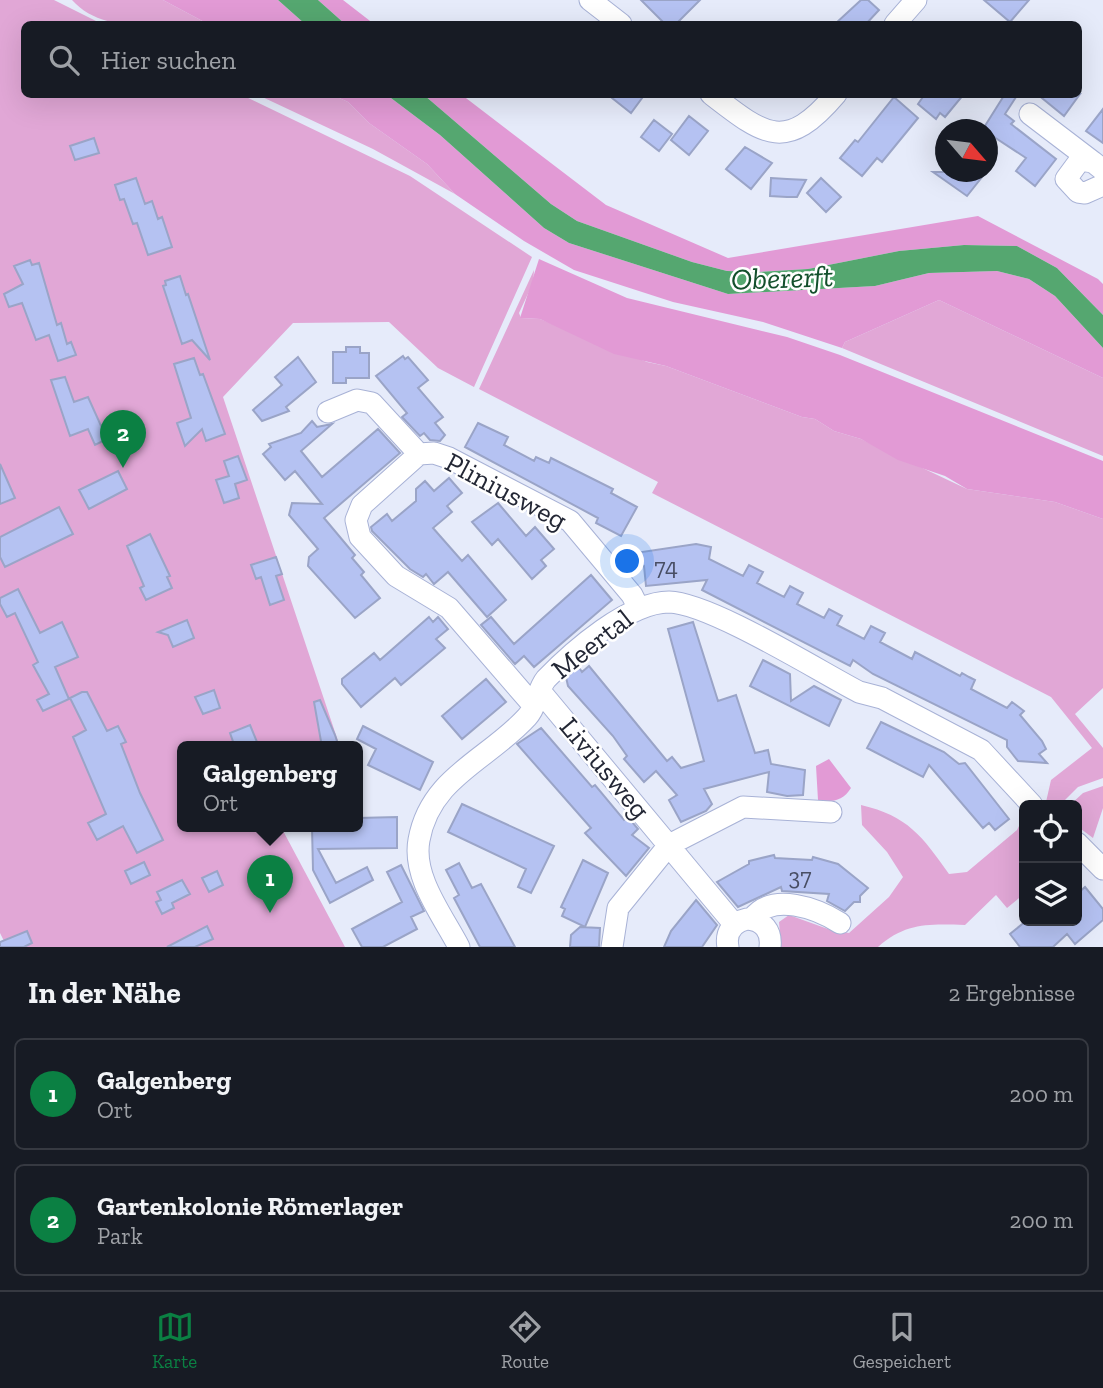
<!DOCTYPE html>
<html lang="de">
<meta charset="utf-8">
<style>
body{margin:0;font-family:"Zilla Slab",serif;background:#20242c;color:#f1f3f6}
.controls{position:absolute;right:21px;bottom:21px;display:grid;overflow:hidden;border-radius:10px;box-shadow:0 7px 28px #0002}
.controls button{width:63px;height:63px;display:grid;place-items:center;padding:0;border:0;border-bottom:2px solid #363941;background:#171b24;color:#f1f3f6;font:35px sans-serif}
.compass{position:absolute;left:935px;top:119px;width:63px;height:63px;border-radius:50%;background:#171b24;box-shadow:0 7px 28px #0002;rotate:118deg}
.you{position:absolute;left:628px;top:562px;width:24px;height:24px;margin:-18px;border:5px solid #fff;border-radius:50%;background:#1a73e8;box-shadow:0 0 0 10px #1a73e833}
.badge{display:grid;place-items:center;width:46px;height:46px;border-radius:50%;background:#0b8043;color:#fff;font-size:23px;font-weight:700}
.pin{position:absolute;translate:-50% -58px;filter:drop-shadow(0 2px 4px #0008)}
.pin::after{content:'';position:absolute;top:37px;width:24px;height:21px;background:inherit;clip-path:polygon(0 0,100% 0,50% 100%)}
.popup{position:absolute;left:177px;top:741px;width:186px;height:91px;box-sizing:border-box;display:grid;place-content:center;border-radius:10px;background:#171b24;filter:drop-shadow(0 2px 5px #0005);font-size:23px;white-space:nowrap;color:#9ea1a6}
.popup b{font-size:26px;color:#f1f3f6}
.popup::after{content:'';position:absolute;left:50%;top:100%;margin-left:-14px;border:14px solid transparent;border-top-color:#171b24}
.list{margin:0;padding:0;list-style:none}
h2{display:flex;justify-content:space-between;align-items:center;height:91px;margin:0;padding:0 28px;font-size:30px}
h2 small{font-size:23px;font-weight:400;color:#9ea1a6}
.list li{display:grid;grid-template-columns:46px 1fr auto;gap:21px;align-items:center;box-sizing:border-box;height:112px;margin:0 14px 14px;padding:0 14px;border:2px solid #363941;border-radius:10px}
.list b{display:block;font-size:26px;white-space:nowrap}
.list p{margin:0;font-size:23px;white-space:nowrap;color:#9ea1a6}
.list em{font-size:23px;font-style:normal;color:#9ea1a6}
.icon{flex:none;width:38px;height:38px;fill:none;stroke:currentColor;stroke-width:2;stroke-linecap:round;stroke-linejoin:round}
.map{position:relative;flex:none;width:1103px;height:947px;overflow:hidden}
.search{position:absolute;background:#171b24;box-shadow:0 7px 28px #0002;left:21px;right:21px;top:21px;height:77px;display:flex;align-items:center;gap:18px;box-sizing:border-box;padding:0 24px;border-radius:10px;color:#9ea1a6;font-size:26px}
.sheet{height:343px;background:#171b24}
nav{display:flex;justify-content:space-around;align-items:center;box-sizing:border-box;height:98px;border-top:2px solid #363941;background:#171b24;font-size:19px;color:#9ea1a6}
nav a{display:grid;justify-items:center;gap:4px}
nav .on{color:#0b8043}
.map>svg:first-child{display:block}
.green{fill:#e1a7d6}
.forest{fill:#e29ad5}
.water{fill:#55a770}
.building{fill:#b5c2f2;stroke:#9aa4c7;stroke-width:2}
.lines{fill:none;stroke-linecap:round;stroke-linejoin:round}
.minor-casing{stroke:#a8b2d6;stroke-width:23}
.minor{stroke:#fff;stroke-width:21}
.labels{text-anchor:middle;dominant-baseline:central;stroke-width:5;stroke-linejoin:round;paint-order:stroke}
.number-label{font-size:24px;fill:#484e64}
.street-label{font-size:28px;fill:#232735;stroke:#fff}
.water-label{font-size:30px;font-style:italic;fill:#13502c;stroke:#fff}
</style>
<div class="map">
<svg width="1103" height="947" viewBox="0 0 1103 947">
<rect width="100%" height="100%" fill="#e6ebfa"/>
<path class="green" d="M 0,0 L 54,0 L 102,24 L 24,24 L 24,94 L 242,95 L 410,176 L 532,257 L 474,387 L 438,368 L 389,322 L 293,323 L 223,397 L 340,747 L 182,747 L 182,827 L 281,827 L 345,947 L 7,947 L 0,933 Z
M 72,0 L 163,0 L 208,24 C 165,24 104,36 72,0 Z
M 258,95 L 333,95 L 348,102 L 369,123 L 427,164 L 455,194 L 373,149 Z
M 534,270 L 533,283 L 519,313 L 521,318 L 540,319 L 647,362 L 666,366 L 802,417 L 815,419 L 834,431 L 861,439 L 967,489 L 1055,502 L 1103,519 L 1103,688 L 1075,714 L 1103,748 L 1103,778 L 1078,787 L 1060,805 L 1049,805 L 1046,802 L 1051,780 L 1092,748 L 1051,697 L 652,493 L 658,482 L 479,389 Z
M 939,300 L 1103,378 L 1103,456 L 842,348 L 845,342 Z
M 1103,786 L 1103,808 L 1093,838 L 1077,826 L 1077,805 L 1070,805 L 1083,793 Z
M 861,805 C 908,816 922,836 949,874 L 967,872 L 1017,830 L 1024,816 L 1024,894 L 1007,908 L 996,895 L 965,925 C 930,924 906,922 878,947 L 781,947 L 779,922 L 789,915 L 828,929 L 849,933 L 889,897 L 903,877 L 887,852 L 862,825 Z"/>
<path class="forest" d="M 163,0 L 278,0 L 305,24 L 208,24 Z
M 318,0 L 343,0 L 374,24 L 345,24 Z
M 333,95 L 387,95 L 440,135 L 544,228 L 569,243 L 728,294 L 875,286 L 929,273 L 997,271 L 1029,279 L 1055,296 L 1103,348 L 1103,378 L 939,300 L 845,342 L 842,348 L 763,322 L 673,302 L 574,270 L 524,241 L 455,194 L 427,164 L 369,123 L 348,102 Z
M 424,95 L 462,95 L 606,205 L 728,258 L 978,216 L 1098,279 L 1103,284 L 1103,315 L 1057,268 L 1017,246 L 964,245 L 899,251 L 808,269 L 758,272 L 727,271 L 692,262 L 577,221 L 551,204 Z
M 539,259 L 627,298 L 787,337 L 840,355 L 1103,461 L 1103,519 L 1055,502 L 967,489 L 945,476 L 898,460 L 861,439 L 834,431 L 815,419 L 802,417 L 666,366 L 614,354 L 540,319 L 520,318 Z
M 829,759 L 851,788 C 843,801 831,803 818,800 L 816,766 Z"/>
<path class="water" d="M 278,0 L 318,0 L 345,24 L 305,24 Z
M 387,95 L 424,95 L 551,204 L 577,221 L 692,262 L 727,271 L 758,272 L 808,269 L 899,251 L 964,245 L 1017,246 L 1057,268 L 1103,315 L 1103,348 L 1055,296 L 1029,279 L 997,271 L 929,273 L 875,286 L 728,294 L 569,243 L 544,228 L 440,135 Z"/>
<path class="building" d="M 641,0 L 700,0 L 676,24 L 665,24 Z
M 861,0 L 868,0 L 879,10 L 866,24 L 835,24 Z
M 984,0 L 1029,0 L 1010,22 Z
M 607,94 L 645,94 L 631,113 Z
M 925,94 L 964,94 L 945,117 L 940,113 L 936,119 L 918,104 Z
M 1005,94 L 1018,94 L 1005,114 L 1014,121 L 1011,124 L 1056,159 L 1035,186 L 1016,171 L 1026,158 L 988,133 L 988,130 L 983,129 Z
M 1037,94 L 1080,94 L 1064,116 Z
M 894,97 L 918,118 L 882,162 L 877,158 L 862,176 L 840,158 L 855,140 L 858,142 Z
M 1103,109 L 1103,143 L 1086,131 Z
M 689,116 L 708,131 L 689,155 L 671,140 Z
M 654,120 L 672,134 L 659,151 L 641,137 Z
M 94,138 L 99,153 L 75,160 L 70,146 Z
M 745,147 L 772,163 L 751,189 L 726,169 Z
M 933,172 L 986,172 L 967,196 Z
M 136,178 L 145,204 L 152,201 L 158,219 L 162,217 L 172,247 L 148,255 L 137,223 L 133,224 L 124,199 L 120,200 L 115,185 Z
M 771,178 L 787,179 L 806,180 L 797,197 L 787,197 L 770,196 Z
M 821,178 L 841,197 L 826,212 L 807,193 Z
M 30,260 L 32,265 L 39,263 L 57,325 L 61,323 L 67,344 L 71,342 L 76,355 L 58,361 L 49,335 L 36,340 L 22,303 L 9,307 L 4,294 L 23,284 L 14,266 Z
M 180,276 L 186,295 L 188,294 L 210,360 L 192,340 L 182,344 L 163,286 L 166,285 L 165,281 Z
M 346,347 L 360,347 L 360,353 L 369,353 L 369,378 L 346,378 L 346,383 L 333,383 L 333,352 L 346,352 Z
M 403,356 L 405,359 L 408,357 L 428,380 L 418,388 L 443,417 L 435,423 L 445,435 L 440,441 L 430,440 L 424,433 L 420,436 L 402,417 L 407,413 L 376,376 Z
M 298,357 L 316,382 L 286,407 L 289,411 L 262,421 L 253,410 L 282,385 L 275,377 Z
M 194,358 L 200,375 L 203,374 L 225,434 L 206,441 L 202,429 L 185,446 L 177,423 L 191,418 L 174,364 Z
M 65,377 L 74,402 L 88,397 L 107,439 L 95,445 L 88,429 L 70,436 L 51,380 Z
M 312,421 L 317,427 L 332,424 L 301,451 L 322,477 L 378,429 L 400,453 L 324,518 L 355,555 L 352,558 L 364,572 L 361,575 L 380,598 L 355,618 L 308,566 L 309,557 L 318,549 L 289,515 L 292,503 L 322,504 L 295,471 L 285,480 L 263,454 L 271,447 L 269,444 L 301,433 Z
M 478,423 L 508,437 L 504,445 L 534,461 L 536,457 L 549,463 L 551,458 L 613,489 L 611,493 L 637,507 L 621,536 L 596,523 L 598,518 L 465,447 Z
M 238,456 L 247,480 L 235,484 L 239,498 L 224,503 L 216,480 L 229,476 L 224,461 Z
M 0,464 L 15,498 L 0,504 Z
M 118,471 L 127,489 L 89,509 L 79,490 Z
M 449,478 L 462,493 L 447,506 L 452,512 L 433,528 L 462,561 L 468,555 L 506,600 L 487,617 L 448,572 L 434,584 L 426,574 L 423,577 L 410,569 L 372,531 L 371,527 L 387,514 L 392,521 L 416,501 L 416,489 L 425,481 L 434,491 Z
M 498,503 L 526,536 L 535,527 L 554,549 L 541,560 L 546,566 L 532,579 L 498,539 L 492,545 L 472,522 Z
M 59,507 L 73,534 L 5,567 L 0,557 L 0,537 Z
M 150,534 L 170,576 L 167,577 L 172,588 L 146,600 L 140,588 L 144,586 L 127,546 Z
M 696,544 L 711,547 L 709,559 L 743,576 L 749,565 L 763,572 L 757,583 L 784,597 L 790,586 L 803,593 L 797,604 L 824,618 L 829,609 L 842,616 L 837,625 L 864,639 L 871,626 L 885,633 L 880,642 L 912,659 L 915,652 L 960,676 L 962,673 L 969,677 L 975,680 L 971,689 L 1007,708 L 1012,702 L 1024,711 L 1020,715 L 1042,741 L 1046,749 L 1039,754 L 1047,763 L 1018,761 L 1007,747 L 1007,740 L 873,674 L 853,660 L 850,666 L 702,590 L 707,580 L 646,586 L 644,566 L 637,567 L 635,553 Z
M 276,557 L 282,574 L 276,576 L 284,600 L 270,605 L 261,577 L 256,579 L 251,565 Z
M 591,575 L 612,600 L 534,667 L 524,656 L 515,664 L 481,625 L 491,617 L 514,644 Z
M 18,589 L 40,633 L 62,622 L 78,657 L 55,667 L 69,699 L 43,711 L 37,700 L 49,694 L 33,665 L 38,662 L 15,613 L 7,617 L 0,604 L 0,598 Z
M 429,617 L 433,622 L 438,617 L 448,629 L 436,639 L 445,648 L 401,685 L 395,678 L 361,707 L 342,684 L 342,679 L 374,653 L 380,660 Z
M 187,620 L 194,638 L 173,647 L 168,635 L 158,632 Z
M 693,622 L 718,701 L 736,695 L 755,753 L 768,750 L 771,764 L 805,770 L 803,795 L 787,796 L 767,792 L 769,772 L 704,789 L 712,804 L 706,811 L 681,822 L 669,800 L 677,795 L 656,771 L 644,782 L 624,759 L 627,756 L 613,736 L 568,686 L 566,677 L 578,666 L 582,672 L 589,666 L 667,761 L 672,757 L 681,768 L 704,761 L 668,629 Z
M 763,660 L 790,674 L 791,701 L 814,686 L 841,700 L 829,726 L 750,686 Z
M 486,679 L 506,702 L 462,739 L 442,716 Z
M 214,690 L 220,708 L 203,714 L 195,697 Z
M 82,692 L 87,692 L 107,731 L 118,726 L 126,742 L 121,744 L 140,793 L 163,840 L 137,853 L 123,826 L 97,840 L 88,823 L 106,814 L 73,737 L 86,730 L 70,698 Z
M 320,700 L 335,735 L 339,747 L 322,747 L 314,702 Z
M 881,722 L 944,752 L 959,764 L 965,763 L 1009,819 L 995,830 L 989,823 L 983,828 L 929,765 L 923,777 L 867,748 Z
M 250,725 L 257,742 L 235,747 L 230,733 Z
M 363,726 L 433,762 L 420,790 L 368,765 L 376,749 L 357,739 Z
M 541,728 L 592,787 L 595,785 L 624,820 L 628,817 L 638,829 L 632,835 L 649,848 L 626,876 L 585,833 L 591,828 L 517,744 Z
M 462,804 L 554,846 L 531,893 L 518,887 L 526,869 L 448,832 Z
M 397,817 L 397,848 L 318,849 L 336,883 L 367,867 L 373,880 L 330,903 L 313,870 L 312,827 L 358,827 L 358,818 Z
M 774,855 L 775,858 L 793,859 L 812,860 L 813,857 L 838,864 L 868,888 L 860,896 L 860,902 L 854,902 L 845,911 L 827,901 L 829,894 L 782,891 L 781,887 L 738,907 L 717,882 L 749,864 L 749,861 Z
M 583,860 L 608,873 L 585,927 L 562,916 L 565,909 L 561,907 Z
M 144,862 L 150,875 L 131,884 L 125,871 Z
M 459,863 L 472,888 L 481,884 L 515,947 L 480,947 L 454,898 L 459,895 L 446,870 Z
M 401,865 L 424,911 L 411,917 L 417,929 L 383,947 L 362,947 L 352,929 L 402,902 L 387,872 Z
M 217,871 L 223,885 L 209,892 L 202,878 Z
M 182,880 L 190,894 L 172,903 L 174,908 L 162,914 L 156,902 L 161,900 L 157,892 Z
M 1085,887 L 1103,909 L 1103,920 L 1075,944 L 1067,934 L 1053,947 L 1020,947 L 1010,934 L 1026,921 L 1077,921 L 1077,894 Z
M 696,900 L 717,925 L 702,947 L 664,947 L 671,931 Z
M 207,926 L 213,939 L 195,947 L 167,947 Z
M 580,927 L 600,928 L 599,947 L 570,947 L 571,935 Z
M 27,931 L 32,943 L 24,947 L 0,947 L 0,942 Z"/>
<g class="lines">
<g class="minor-casing">
<path id="minor" d="M 590,0 L 621,24
M 895,24 L 916,0
M 711,94 C 765,136 786,153 836,94
M 1030,114 L 1093,162
M 1103,170 L 1093,162 L 1080,160 L 1066,179 L 1078,192 L 1085,193 L 1103,185
M 328,412 L 357,400 L 372,403 L 419,454
M 540,691 L 734,924
M 533,705 L 449,608 L 396,576 L 360,537 L 356,520 L 362,505 L 419,454 L 434,453 L 449,458 L 570,521 L 632,595 L 638,607
M 1077,843 L 1103,869
M 752,919 C 772,891 818,909 840,923
M 459,947 C 443,916 412,877 419,840 C 430,777 488,760 527,717 C 537,707 537,690 546,679 C 573,651 629,602 669,602 C 710,603 817,670 859,692 L 882,698 L 981,750 L 1032,805
M 612,947 L 618,908 L 669,845 L 743,807 L 831,812
M 728,947 C 725,932 733,922 747,919 C 763,920 772,931 770,947"/>
</g>
<use href="#minor" class="minor"/>
</g>
<g class="labels">
<g class="number-label">
<text x="666" y="566">74</text>
<text x="800" y="876">37</text>
</g>
<g class="street-label">
<text transform="translate(506 491) rotate(28)">Pliniusweg</text>
<text transform="translate(592 644) rotate(-38)">Meertal</text>
<text transform="translate(605 768) rotate(50)">Liviusweg</text>
</g>
<g class="water-label">
<text transform="translate(782 278) rotate(-2)">Obererft</text>
</g>
</g>
</svg>
<div class="controls">
<button><svg class="icon" aria-label="locate" viewBox="0 0 24 24"><circle cx="12" cy="12" r="6"/><path d="M12 2v4M12 18v4M2 12h4M18 12h4"/></svg></button>
<button><svg class="icon" aria-label="layers" viewBox="0 0 24 24"><path d="M12 4l9 5-9 5-9-5zM3 14l9 5 9-5"/></svg></button>
</div>
<svg class="compass" viewBox="-18 -18 36 36"><path d="M0-13l5 13h-10z" fill="#e53935"/><path d="M0 13l5-13h-10z" fill="#9ea1a6"/></svg>
<div class="you"></div>
<div class="pin badge" style="left:270px;top:913px">1</div>
<div class="popup"><b>Galgenberg</b>Ort</div>
<div class="pin badge" style="left:123px;top:468px">2</div>
<div class="search"><svg class="icon" aria-label="search" viewBox="0 0 24 24"><circle cx="10" cy="10" r="6"/><path d="M15 15l6 6"/></svg>Hier suchen</div>
</div>
<section class="sheet">
<h2>In der Nähe<small>2 Ergebnisse</small></h2>
<ul class="list">
<li><span class="badge">1</span><div><b>Galgenberg</b><p>Ort</p></div><em>200 m</em></li>
<li><span class="badge">2</span><div><b>Gartenkolonie Römerlager</b><p>Park</p></div><em>200 m</em></li>
</ul>
</section>
<nav>
<a class="on"><svg class="icon" aria-label="map" viewBox="0 0 24 24"><path d="M3 6l6-2 6 2 6-2v14l-6 2-6-2-6 2zM9 4v14M15 6v14"/></svg>Karte</a>
<a><svg class="icon" aria-label="directions" viewBox="0 0 24 24"><path d="M12 3l9 9-9 9-9-9zM9 14v-3h6M13 9l2 2-2 2"/></svg>Route</a>
<a><svg class="icon" aria-label="saved" viewBox="0 0 24 24"><path d="M7 4h10v16l-5-4-5 4z"/></svg>Gespeichert</a>
</nav>
